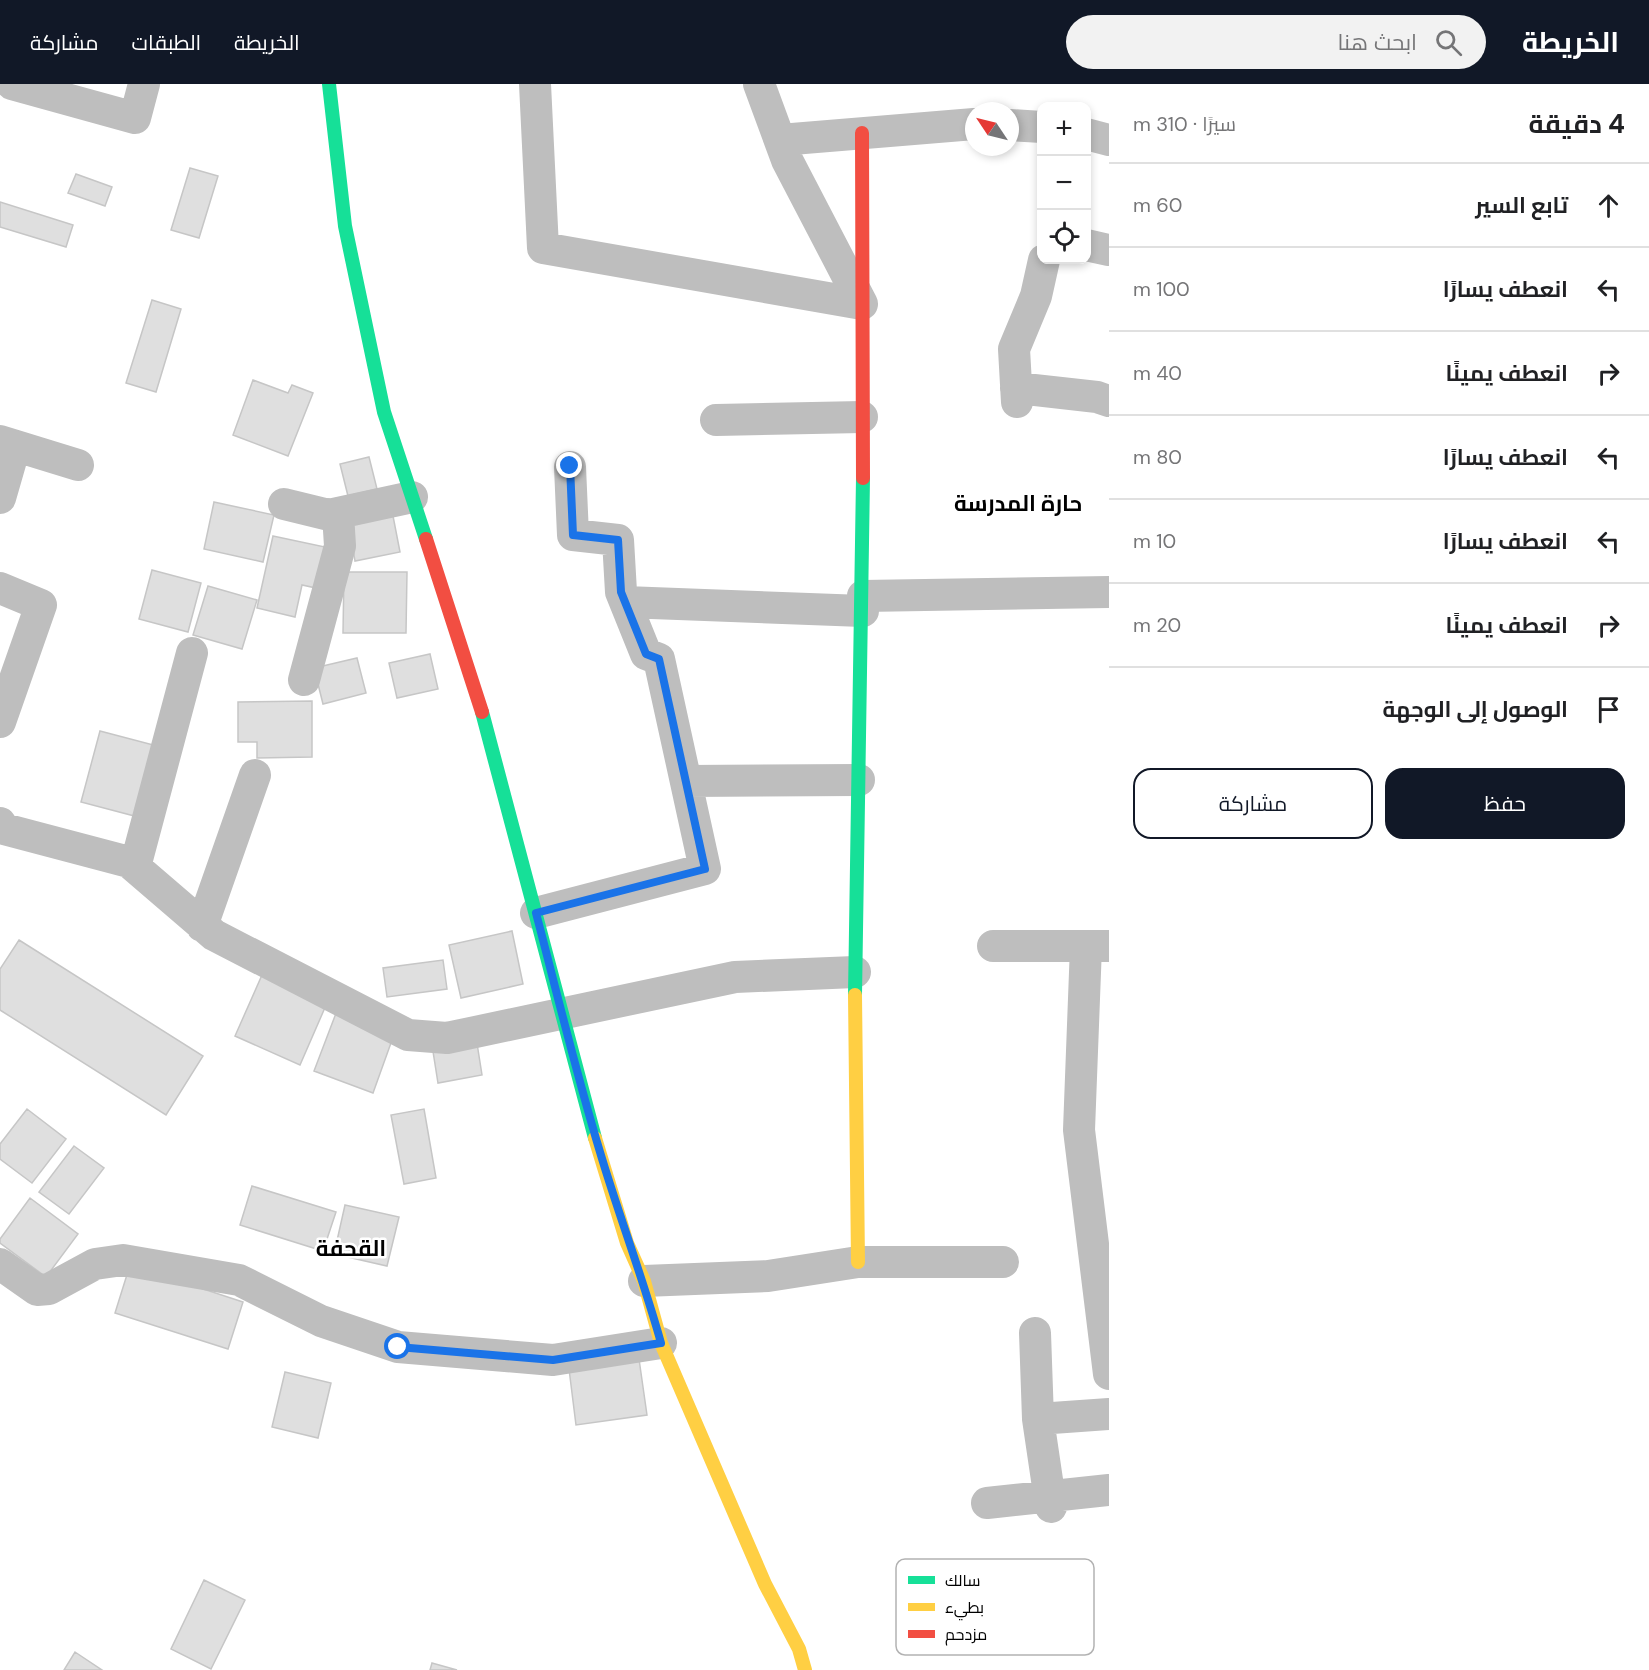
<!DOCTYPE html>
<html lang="ar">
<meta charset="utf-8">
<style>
body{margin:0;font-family:"DM Sans",Cairo,sans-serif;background:#f2f2f2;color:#202124;direction:rtl}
.controls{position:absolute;right:18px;top:18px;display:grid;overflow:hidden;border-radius:12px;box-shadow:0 3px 9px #0003}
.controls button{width:54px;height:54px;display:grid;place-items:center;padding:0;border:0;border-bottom:2px solid #e0e0e0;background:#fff;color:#202124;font:30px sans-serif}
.compass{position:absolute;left:965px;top:18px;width:54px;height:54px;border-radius:50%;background:#fff;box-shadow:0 3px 9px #0003;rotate:305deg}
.stop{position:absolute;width:18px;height:18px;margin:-14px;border:4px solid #1a73e8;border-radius:50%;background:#fff}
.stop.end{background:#1a73e8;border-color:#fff;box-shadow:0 2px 6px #0008}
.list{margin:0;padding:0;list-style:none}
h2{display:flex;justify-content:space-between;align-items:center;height:78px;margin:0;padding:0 24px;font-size:26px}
h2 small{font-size:20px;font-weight:400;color:#757577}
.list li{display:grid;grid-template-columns:39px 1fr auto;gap:18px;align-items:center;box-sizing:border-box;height:84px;padding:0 24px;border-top:2px solid #e0e0e0}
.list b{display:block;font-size:22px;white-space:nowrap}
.list em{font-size:20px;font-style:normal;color:#757577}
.actions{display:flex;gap:12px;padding:18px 24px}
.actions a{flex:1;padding:14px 0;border:2px solid #111827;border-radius:18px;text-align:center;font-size:21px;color:#111827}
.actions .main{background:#111827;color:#fff}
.icon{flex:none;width:33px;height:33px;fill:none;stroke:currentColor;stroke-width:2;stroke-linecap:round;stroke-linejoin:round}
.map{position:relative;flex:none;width:1109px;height:1586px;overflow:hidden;direction:ltr}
header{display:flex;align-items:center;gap:36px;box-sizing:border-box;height:84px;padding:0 30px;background:#111827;color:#fff}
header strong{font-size:28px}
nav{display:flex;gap:33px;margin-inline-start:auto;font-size:21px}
.search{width:420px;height:54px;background:#f2f2f2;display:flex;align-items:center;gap:15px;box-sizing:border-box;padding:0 21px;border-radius:33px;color:#757577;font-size:22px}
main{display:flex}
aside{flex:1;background:#fff}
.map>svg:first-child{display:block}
.building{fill:#dfdfdf;stroke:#c6c6c6;stroke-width:1.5}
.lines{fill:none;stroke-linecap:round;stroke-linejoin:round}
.street{stroke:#bebebe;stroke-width:32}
.fast{stroke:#16e098;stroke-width:14}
.slow{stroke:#ffcf43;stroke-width:14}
.jam{stroke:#f24e42;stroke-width:14}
.route{stroke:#1a73e8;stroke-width:8}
.labels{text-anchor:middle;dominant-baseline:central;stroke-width:5;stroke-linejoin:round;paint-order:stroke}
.district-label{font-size:22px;font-weight:bold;fill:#000;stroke:#fff}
.key{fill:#fff;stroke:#b2b2b2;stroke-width:1.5}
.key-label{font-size:16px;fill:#000}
</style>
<header>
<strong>الخريطة</strong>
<div class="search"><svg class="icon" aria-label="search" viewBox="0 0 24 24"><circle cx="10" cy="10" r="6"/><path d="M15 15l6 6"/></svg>ابحث هنا</div>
<nav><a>الخريطة</a><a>الطبقات</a><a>مشاركة</a></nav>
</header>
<main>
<aside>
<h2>4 دقيقة<small>سيرًا · 310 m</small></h2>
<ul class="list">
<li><svg class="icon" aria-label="ahead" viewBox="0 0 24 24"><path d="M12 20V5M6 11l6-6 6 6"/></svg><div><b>تابع السير</b></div><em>60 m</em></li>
<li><svg class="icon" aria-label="left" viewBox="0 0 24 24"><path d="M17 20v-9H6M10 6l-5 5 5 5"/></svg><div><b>انعطف يسارًا</b></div><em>100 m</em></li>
<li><svg class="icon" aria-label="right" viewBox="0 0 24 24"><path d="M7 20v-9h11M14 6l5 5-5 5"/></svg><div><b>انعطف يمينًا</b></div><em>40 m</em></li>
<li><svg class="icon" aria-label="left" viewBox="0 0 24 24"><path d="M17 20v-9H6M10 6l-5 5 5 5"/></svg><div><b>انعطف يسارًا</b></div><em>80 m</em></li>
<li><svg class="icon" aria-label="left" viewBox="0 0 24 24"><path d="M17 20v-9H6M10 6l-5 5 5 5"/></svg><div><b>انعطف يسارًا</b></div><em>10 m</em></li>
<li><svg class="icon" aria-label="right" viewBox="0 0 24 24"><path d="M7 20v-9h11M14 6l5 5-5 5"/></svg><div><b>انعطف يمينًا</b></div><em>20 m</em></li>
<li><svg class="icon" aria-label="arrive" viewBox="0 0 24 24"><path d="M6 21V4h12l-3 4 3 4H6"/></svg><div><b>الوصول إلى الوجهة</b></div></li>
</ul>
<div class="actions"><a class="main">حفظ</a><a>مشاركة</a></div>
</aside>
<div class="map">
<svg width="1109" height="1586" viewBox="0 0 1109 1586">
<rect width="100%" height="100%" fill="#fff"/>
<path class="building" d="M 190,84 L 218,92 L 199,154 L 171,146 Z
M 76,90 L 112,103 L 105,122 L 68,109 Z
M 0,118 L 73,141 L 66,163 L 0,143 Z
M 152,216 L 181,225 L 156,308 L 126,299 Z
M 253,296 L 288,309 L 292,301 L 313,309 L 288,372 L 233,351 Z
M 369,373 L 377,405 L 348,412 L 340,380 Z
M 214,418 L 274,431 L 263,478 L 204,465 Z
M 393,432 L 400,468 L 355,477 L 349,441 Z
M 273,452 L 325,463 L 316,504 L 302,501 L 295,533 L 257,524 Z
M 152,486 L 201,499 L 188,548 L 139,535 Z
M 344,488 L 407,488 L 406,549 L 343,549 Z
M 208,502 L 257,516 L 242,565 L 193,551 Z
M 430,570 L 438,605 L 397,614 L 389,579 Z
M 357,574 L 366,609 L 323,620 L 314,584 Z
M 312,617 L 312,673 L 257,674 L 257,658 L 238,658 L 238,618 Z
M 100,647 L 161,663 L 142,734 L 81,718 Z
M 512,847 L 523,900 L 461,914 L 449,861 Z
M 19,856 L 203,972 L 166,1031 L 0,926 L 0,885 Z
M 443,876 L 447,905 L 387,913 L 383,884 Z
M 262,891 L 327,919 L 300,981 L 235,952 Z
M 338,924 L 396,945 L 373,1009 L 314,987 Z
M 476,953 L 482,991 L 438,999 L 432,961 Z
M 27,1025 L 66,1055 L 32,1099 L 0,1075 L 0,1060 Z
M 424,1025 L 436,1094 L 404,1100 L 391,1031 Z
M 74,1062 L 104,1084 L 69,1130 L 39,1108 Z
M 252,1102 L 336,1128 L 323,1167 L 240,1141 Z
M 30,1114 L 78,1150 L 46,1193 L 0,1159 L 0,1155 Z
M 345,1121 L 399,1133 L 387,1182 L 334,1170 Z
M 130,1181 L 243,1218 L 228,1265 L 115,1229 Z
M 639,1275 L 647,1331 L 576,1341 L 569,1285 Z
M 285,1288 L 331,1299 L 318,1354 L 272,1343 Z
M 204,1496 L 245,1516 L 211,1585 L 171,1565 Z
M 75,1568 L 102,1586 L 64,1586 Z
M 432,1579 L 457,1586 L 430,1586 Z"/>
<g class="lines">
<path class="street" d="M 12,0 L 135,34 L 144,0
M 535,0 L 543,164 L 862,220
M 759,0 L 787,76 L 862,220
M 1010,41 L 1042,43
M 1086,50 L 1109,56
M 780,56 L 974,40
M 1086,161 L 1109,166
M 1016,304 L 1097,313 L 1109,317
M 1017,318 L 1014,265 L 1036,212 L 1044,176
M 716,336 L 862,333
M 0,357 L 78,381
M 0,414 L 15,362
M 284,420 L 329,431 L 412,413
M 0,504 L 41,521 L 0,638
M 863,512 L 1109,508
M 625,518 L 863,527
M 304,596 L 340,462 L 338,430
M 686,697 L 859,696
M 0,739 L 4,745 L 129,778 L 214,851 L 408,951 L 447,954 L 735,893 L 855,888
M 135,783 L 192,569
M 536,829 L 705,785 L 659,575 L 646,570 L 621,508 L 618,456 L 573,451 L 570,383
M 202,842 L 255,691
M 993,862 L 1109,862
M 1086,862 L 1079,1046 L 1109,1290
M 0,1180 L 37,1206 L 49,1205 L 95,1180 L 123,1176 L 239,1196 L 321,1237 L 398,1263 L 553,1276 L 661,1259
M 644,1197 L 768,1192 L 858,1178 L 1003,1178
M 1035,1249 L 1038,1335 L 1051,1423
M 1038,1335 L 1109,1330
M 987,1419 L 1109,1406"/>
<path class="fast" d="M 329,0 L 345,142 L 384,328 L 426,455
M 482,628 L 595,1054
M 855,911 L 863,394"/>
<path class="slow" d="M 855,911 L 858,1178
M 595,1054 L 627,1159 L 644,1197 L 661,1259 L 765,1500 L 799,1565 L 805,1586"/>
<path class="jam" d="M 862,49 L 863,394
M 426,455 L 482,628"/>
</g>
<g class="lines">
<path class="route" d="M 398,1263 L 553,1276 L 661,1259 C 643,1194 619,1132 600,1068 C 576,989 557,909 536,829 L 705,785 L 659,575 L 646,570 L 621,508 L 618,456 L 573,451 L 570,382"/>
</g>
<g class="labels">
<g class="district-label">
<text x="1018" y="419">حارة المدرسة</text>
<text x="351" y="1164">القحفة</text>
</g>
</g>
<rect x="896" y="1475" width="198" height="96" rx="9" class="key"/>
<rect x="908" y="1492" width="27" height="8" fill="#16e098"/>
<rect x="908" y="1519" width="27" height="8" fill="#ffcf43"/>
<rect x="908" y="1546" width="27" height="8" fill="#f24e42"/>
<g class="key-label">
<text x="945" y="1502">سالك</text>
<text x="945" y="1529">بطيء</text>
<text x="945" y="1556">مزدحم</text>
</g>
</svg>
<div class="controls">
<button>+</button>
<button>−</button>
<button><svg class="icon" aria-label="locate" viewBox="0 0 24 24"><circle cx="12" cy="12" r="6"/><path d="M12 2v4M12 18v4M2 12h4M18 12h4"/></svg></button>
</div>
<svg class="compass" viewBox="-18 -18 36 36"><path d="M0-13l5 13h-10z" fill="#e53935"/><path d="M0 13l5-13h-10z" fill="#757577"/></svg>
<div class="stop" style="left:398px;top:1263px"></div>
<div class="stop end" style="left:570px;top:382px"></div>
</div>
</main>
